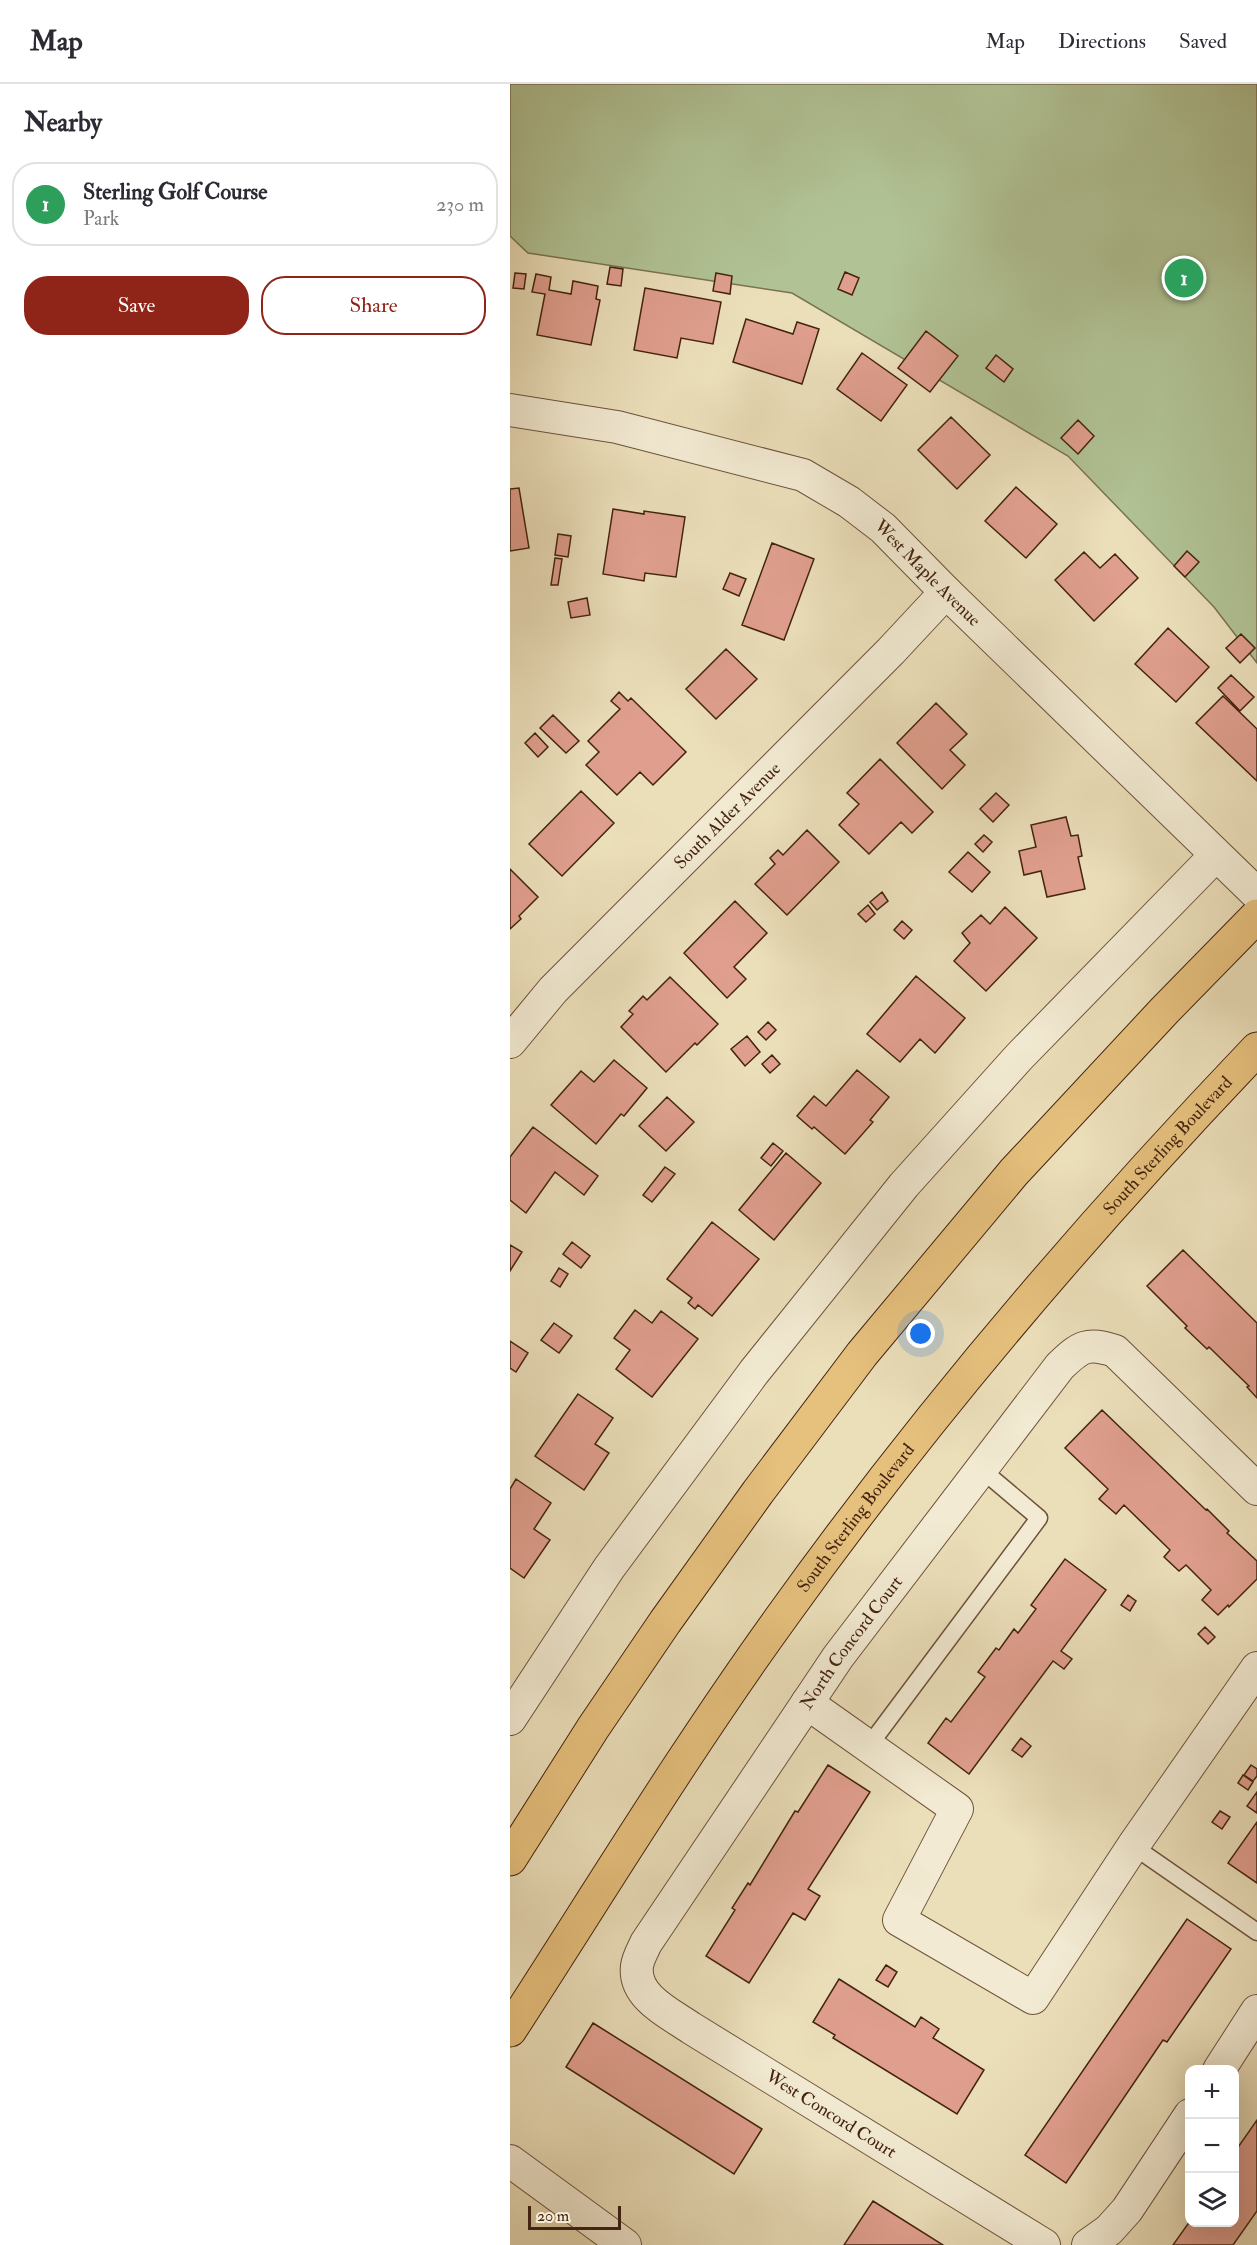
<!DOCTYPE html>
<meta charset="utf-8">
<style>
body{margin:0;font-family:"IM FELL Double Pica",serif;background:#f7f7f7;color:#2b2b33}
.controls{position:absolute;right:18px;bottom:18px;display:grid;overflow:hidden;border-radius:12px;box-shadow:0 6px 24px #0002}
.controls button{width:54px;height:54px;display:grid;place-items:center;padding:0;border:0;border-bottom:2px solid #e1e1e2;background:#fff;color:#2b2b33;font:30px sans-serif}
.scale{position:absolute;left:18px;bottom:15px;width:93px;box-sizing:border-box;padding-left:6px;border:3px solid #442310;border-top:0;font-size:16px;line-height:21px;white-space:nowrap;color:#442310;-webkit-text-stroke:4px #f2ead2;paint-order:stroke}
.you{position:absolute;left:411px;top:1250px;width:21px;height:21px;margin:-15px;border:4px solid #fff;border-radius:50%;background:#1a73e8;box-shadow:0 0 0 9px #1a73e833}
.badge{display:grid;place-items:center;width:39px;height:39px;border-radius:50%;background:#8f2418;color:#fff;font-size:20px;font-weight:700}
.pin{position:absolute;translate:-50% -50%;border:3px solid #fff;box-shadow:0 2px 6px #0006}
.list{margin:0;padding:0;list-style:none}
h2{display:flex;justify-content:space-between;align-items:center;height:78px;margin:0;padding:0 24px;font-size:26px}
h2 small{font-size:20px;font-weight:400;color:#7c7c81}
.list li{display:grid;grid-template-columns:39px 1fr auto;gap:18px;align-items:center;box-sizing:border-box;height:84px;margin:0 12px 12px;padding:0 12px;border:2px solid #e1e1e2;border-radius:24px}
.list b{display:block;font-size:22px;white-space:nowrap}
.list p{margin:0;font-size:20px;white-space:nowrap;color:#7c7c81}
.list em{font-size:20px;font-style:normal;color:#7c7c81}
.actions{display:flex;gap:12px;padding:18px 24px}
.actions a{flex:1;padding:14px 0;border:2px solid #8f2418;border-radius:24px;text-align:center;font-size:21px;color:#8f2418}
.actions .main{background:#8f2418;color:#fff}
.icon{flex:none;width:33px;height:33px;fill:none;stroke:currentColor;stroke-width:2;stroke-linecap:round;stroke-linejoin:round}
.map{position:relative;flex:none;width:747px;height:2161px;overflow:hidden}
header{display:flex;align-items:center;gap:36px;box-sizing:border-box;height:84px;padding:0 30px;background:#fff;border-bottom:2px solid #e1e1e2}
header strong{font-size:28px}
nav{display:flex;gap:33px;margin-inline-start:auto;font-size:21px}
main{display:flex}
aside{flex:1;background:#fff}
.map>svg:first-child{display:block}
.green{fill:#b1c395;stroke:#7a7352;stroke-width:1.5}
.building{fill:#e09f8e;stroke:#442310;stroke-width:1.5}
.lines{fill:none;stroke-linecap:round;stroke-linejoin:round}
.service-casing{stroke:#6e523a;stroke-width:19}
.minor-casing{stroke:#6e523a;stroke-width:34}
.primary-casing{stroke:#442310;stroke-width:35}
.service{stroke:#f2ead2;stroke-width:16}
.minor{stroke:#f2ead2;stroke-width:32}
.primary{stroke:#e6c07d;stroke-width:33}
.labels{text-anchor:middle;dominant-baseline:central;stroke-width:4.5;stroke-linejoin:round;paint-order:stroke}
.street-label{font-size:18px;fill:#442310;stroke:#f2ead2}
</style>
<header>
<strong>Map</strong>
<nav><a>Map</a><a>Directions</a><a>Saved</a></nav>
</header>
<main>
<aside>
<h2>Nearby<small></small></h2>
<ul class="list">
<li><span class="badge" style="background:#2e9e5b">1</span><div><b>Sterling Golf Course</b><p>Park</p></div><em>230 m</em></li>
</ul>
<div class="actions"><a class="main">Save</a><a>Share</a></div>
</aside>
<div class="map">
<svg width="747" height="2161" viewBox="0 0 747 2161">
<rect width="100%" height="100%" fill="#ebdfba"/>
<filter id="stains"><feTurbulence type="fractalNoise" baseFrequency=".00333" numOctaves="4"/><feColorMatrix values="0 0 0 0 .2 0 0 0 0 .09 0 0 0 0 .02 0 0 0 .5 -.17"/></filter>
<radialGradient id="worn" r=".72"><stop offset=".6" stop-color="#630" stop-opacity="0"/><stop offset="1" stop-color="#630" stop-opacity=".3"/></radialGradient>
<path class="green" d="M 0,0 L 747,0 L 747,579 L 704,523 L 558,372 L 282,209 L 18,169 L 0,152 Z"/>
<path class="building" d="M 100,183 L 113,185 L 111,202 L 97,200 Z
M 335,188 L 349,194 L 342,211 L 328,205 Z
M 5,189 L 16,190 L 14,205 L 3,204 Z
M 206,189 L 222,192 L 220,210 L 203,207 Z
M 26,190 L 41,193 L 39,206 L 61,210 L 63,197 L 88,202 L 86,215 L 90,216 L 81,261 L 27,251 L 35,210 L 22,208 Z
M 135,204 L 211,218 L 203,260 L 171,254 L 167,274 L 124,266 Z
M 236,235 L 283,250 L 287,238 L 309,245 L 292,300 L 223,278 Z
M 416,247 L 448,272 L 420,308 L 388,284 Z
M 352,269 L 397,301 L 371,337 L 327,305 Z
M 486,271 L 503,285 L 494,298 L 476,284 Z
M 441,333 L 480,371 L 447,405 L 408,366 Z
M 568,336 L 584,352 L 568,370 L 551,354 Z
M 506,403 L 547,440 L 516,474 L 475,437 Z
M 9,404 L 19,464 L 0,467 L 0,405 Z
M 103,425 L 134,430 L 134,427 L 175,433 L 166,493 L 135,489 L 134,497 L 93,490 Z
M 48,450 L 61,452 L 58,473 L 45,471 Z
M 262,459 L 304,475 L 274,556 L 232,541 Z
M 677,467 L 689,478 L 675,493 L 664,482 Z
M 574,468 L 590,484 L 605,470 L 628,494 L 584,537 L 545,496 Z
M 45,474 L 52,475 L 48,501 L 41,501 Z
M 220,489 L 236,495 L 229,512 L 213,505 Z
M 77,514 L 80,531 L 61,534 L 58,518 Z
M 658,544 L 699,583 L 666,618 L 625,580 Z
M 731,550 L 745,564 L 730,579 L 716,564 Z
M 216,565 L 247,595 L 206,635 L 176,605 Z
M 721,591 L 744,613 L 730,627 L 708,604 Z
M 109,608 L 118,617 L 121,614 L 176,668 L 143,701 L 130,688 L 107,711 L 76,681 L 89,668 L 78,657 L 110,625 L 101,617 Z
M 713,612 L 747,645 L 747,697 L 686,639 Z
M 426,619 L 457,650 L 440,666 L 455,681 L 432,705 L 387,659 Z
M 43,631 L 69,657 L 56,669 L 30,644 Z
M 25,649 L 38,663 L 28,673 L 15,659 Z
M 370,675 L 423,728 L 402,749 L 391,738 L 359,770 L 329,741 L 349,720 L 337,709 Z
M 71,707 L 104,739 L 52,792 L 19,760 Z
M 486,709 L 499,721 L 483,738 L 470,725 Z
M 556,733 L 561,752 L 568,751 L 572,772 L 568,773 L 575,805 L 537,813 L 531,787 L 514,791 L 509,767 L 526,763 L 521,741 Z
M 297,746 L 329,778 L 277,831 L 245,800 L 265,780 L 260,774 L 268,766 L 273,771 Z
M 474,751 L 482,758 L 473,768 L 465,760 Z
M 458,768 L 480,788 L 462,808 L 439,788 Z
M 0,785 L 28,813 L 9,832 L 11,835 L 0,845 Z
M 372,808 L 378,817 L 367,826 L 360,818 Z
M 225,817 L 257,849 L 224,883 L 236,895 L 217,914 L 174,869 Z
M 358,821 L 365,830 L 356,838 L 348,830 Z
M 495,823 L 527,854 L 476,907 L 444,877 L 460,859 L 452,849 L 471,831 L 480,840 Z
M 392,837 L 402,846 L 394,855 L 384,846 Z
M 406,892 L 455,934 L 425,969 L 410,955 L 390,978 L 357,950 Z
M 160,893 L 208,940 L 187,961 L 185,959 L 156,988 L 111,943 L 123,930 L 119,927 L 133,912 L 137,916 Z
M 258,938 L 266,946 L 256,956 L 248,948 Z
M 237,952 L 250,968 L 235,982 L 221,965 Z
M 262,971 L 270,980 L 260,989 L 252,980 Z
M 104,976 L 137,1004 L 114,1032 L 111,1030 L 86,1060 L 41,1021 L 71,987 L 84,998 Z
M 347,986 L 379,1013 L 360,1036 L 363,1038 L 335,1070 L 304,1043 L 302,1045 L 287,1032 L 304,1012 L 316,1022 Z
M 157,1013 L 184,1038 L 156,1067 L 129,1042 Z
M 23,1043 L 88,1092 L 74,1111 L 45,1088 L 16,1129 L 0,1116 L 0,1073 Z
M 263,1059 L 273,1067 L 261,1082 L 251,1074 Z
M 276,1069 L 311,1099 L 264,1156 L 229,1126 Z
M 155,1083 L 165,1090 L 142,1118 L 133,1111 Z
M 202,1138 L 249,1175 L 202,1232 L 188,1221 L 185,1225 L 178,1219 L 182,1214 L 157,1195 Z
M 62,1158 L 80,1172 L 71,1184 L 53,1170 Z
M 0,1161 L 12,1168 L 0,1187 Z
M 673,1166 L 747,1239 L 747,1314 L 737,1303 L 739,1302 L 699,1263 L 697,1265 L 675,1244 L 677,1242 L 637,1202 Z
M 49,1184 L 58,1190 L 50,1203 L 41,1197 Z
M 125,1226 L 142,1239 L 151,1227 L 188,1255 L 142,1313 L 106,1285 L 120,1266 L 104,1254 Z
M 44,1239 L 62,1252 L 49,1269 L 31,1256 Z
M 0,1257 L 18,1269 L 6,1288 L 0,1284 Z
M 68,1310 L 103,1334 L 85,1360 L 99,1369 L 74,1406 L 25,1372 Z
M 592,1326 L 696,1426 L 697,1425 L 719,1447 L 717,1449 L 747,1477 L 747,1495 L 719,1523 L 718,1521 L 708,1531 L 692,1516 L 701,1506 L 676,1481 L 669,1487 L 654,1473 L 660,1466 L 614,1421 L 606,1430 L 589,1415 L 598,1405 L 555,1364 Z
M 6,1395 L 41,1419 L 24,1445 L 40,1456 L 14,1494 L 0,1484 L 0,1405 Z
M 555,1475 L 596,1506 L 551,1567 L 562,1575 L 554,1585 L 543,1577 L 459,1690 L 418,1659 L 436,1634 L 441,1638 L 475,1593 L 468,1588 L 486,1564 L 489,1566 L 504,1545 L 508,1549 L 526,1525 L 521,1521 Z
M 618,1511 L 626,1517 L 620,1527 L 611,1521 Z
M 695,1543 L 705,1553 L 698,1560 L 688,1550 Z
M 511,1654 L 521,1662 L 512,1673 L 502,1666 Z
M 318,1681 L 360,1708 L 298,1805 L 310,1812 L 295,1836 L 283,1829 L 239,1899 L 196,1872 L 225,1826 L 222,1824 L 238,1799 L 240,1801 L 285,1727 L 288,1728 Z
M 741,1681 L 747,1685 L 747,1692 L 743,1697 L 734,1691 Z
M 733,1691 L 743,1698 L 738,1706 L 728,1699 Z
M 747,1708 L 747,1729 L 737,1722 Z
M 710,1727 L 720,1733 L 712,1745 L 702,1738 Z
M 747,1738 L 747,1799 L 718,1779 Z
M 677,1835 L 721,1865 L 657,1958 L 653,1956 L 556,2099 L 515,2071 Z
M 376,1881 L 387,1888 L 378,1903 L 366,1896 Z
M 329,1895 L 405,1943 L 411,1933 L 429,1945 L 423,1954 L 474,1986 L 447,2030 L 323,1954 L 325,1951 L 303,1938 Z
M 83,1939 L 252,2045 L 224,2090 L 56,1983 Z
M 747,2036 L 747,2127 L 723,2161 L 663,2161 L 680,2137 L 680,2138 L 724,2138 L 724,2069 Z
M 363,2117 L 433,2161 L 334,2161 Z"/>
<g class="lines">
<g class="service-casing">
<path id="service" d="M 358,1663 L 529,1434 L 471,1385
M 623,1762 L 747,1848"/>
</g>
<g class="minor-casing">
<g id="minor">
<path id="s1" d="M 0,326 L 107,343 L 293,391 L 339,418 L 373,444 L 436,508 L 747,810"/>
<path id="s2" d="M 0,958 L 43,906 L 381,567 L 436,508"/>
<path d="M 297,1619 L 447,1725 L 389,1836 L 523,1914 L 623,1762 L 747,1584"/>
<path d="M 0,1635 L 99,1484 L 244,1288 L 394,1101 L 509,973 L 705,772"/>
<path d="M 709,1986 L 747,1927"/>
<path d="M 0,2077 L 115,2161"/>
<path id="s3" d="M 534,2161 L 181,1944 C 161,1930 123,1913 127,1882 C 128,1874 133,1866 136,1859 L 328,1573 L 550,1282 C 571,1262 577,1258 605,1267 L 747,1405"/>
<path d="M 578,2161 L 599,2146 L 617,2126 L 680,2031"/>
</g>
</g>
<g class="primary-casing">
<g id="primary">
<path d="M 0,1775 L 83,1644 L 155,1538 L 248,1408 L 352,1270 L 504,1088 L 655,926 L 747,832"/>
<path id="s4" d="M 0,1946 C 90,1807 176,1665 273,1531 C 417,1330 577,1143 747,965"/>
</g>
</g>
<use href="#service" class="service"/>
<use href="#minor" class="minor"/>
<use href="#primary" class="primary"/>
</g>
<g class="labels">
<g class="street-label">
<text stroke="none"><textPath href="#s1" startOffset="460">West Maple Avenue</textPath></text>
<text stroke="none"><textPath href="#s2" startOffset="314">South Alder Avenue</textPath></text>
<text stroke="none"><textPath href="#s4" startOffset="1104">South Sterling Boulevard</textPath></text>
<text stroke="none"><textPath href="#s4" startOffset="618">South Sterling Boulevard</textPath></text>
<text stroke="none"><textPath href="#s3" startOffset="890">North Concord Court</textPath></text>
<text transform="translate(321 2030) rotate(32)">West Concord Court</text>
</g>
</g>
<rect width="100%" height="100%" filter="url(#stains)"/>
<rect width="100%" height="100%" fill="url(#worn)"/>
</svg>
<div class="controls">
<button>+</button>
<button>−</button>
<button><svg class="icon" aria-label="layers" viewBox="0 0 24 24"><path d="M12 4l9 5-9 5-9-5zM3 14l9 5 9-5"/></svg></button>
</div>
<div class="scale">20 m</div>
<div class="you"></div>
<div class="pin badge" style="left:674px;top:194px;background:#2e9e5b">1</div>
</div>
</main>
